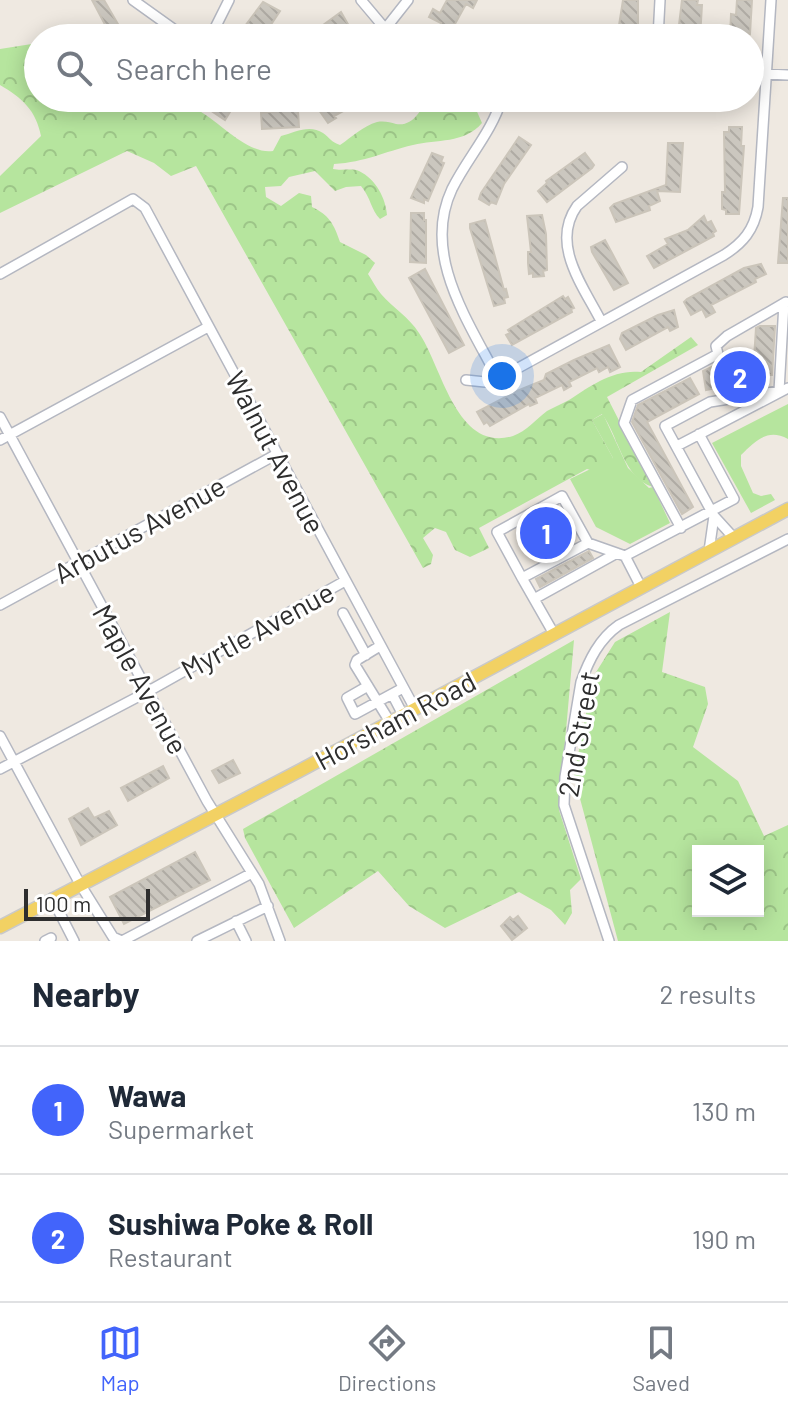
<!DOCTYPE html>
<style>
body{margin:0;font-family:Barlow,sans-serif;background:#f6f6f7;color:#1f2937}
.controls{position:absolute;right:24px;bottom:24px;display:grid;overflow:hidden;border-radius:0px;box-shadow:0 4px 20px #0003}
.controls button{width:72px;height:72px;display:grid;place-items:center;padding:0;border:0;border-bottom:2px solid #e0e1e3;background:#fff;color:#1f2937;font:40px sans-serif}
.scale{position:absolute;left:24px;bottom:20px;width:126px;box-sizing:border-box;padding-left:8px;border:4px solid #2e2e2e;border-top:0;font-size:22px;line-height:28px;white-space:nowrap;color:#2e2e2e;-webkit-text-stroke:6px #fff;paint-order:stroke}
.you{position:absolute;left:502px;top:376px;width:28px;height:28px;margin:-20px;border:6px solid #fff;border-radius:50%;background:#1a73e8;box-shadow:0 0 0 12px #1a73e833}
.badge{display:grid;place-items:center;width:52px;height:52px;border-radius:50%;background:#4264fb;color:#fff;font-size:26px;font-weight:700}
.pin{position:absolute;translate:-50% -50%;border:4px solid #fff;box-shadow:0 2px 8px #0006}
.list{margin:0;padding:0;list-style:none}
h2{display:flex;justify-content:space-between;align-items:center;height:104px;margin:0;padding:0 32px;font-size:34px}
h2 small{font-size:26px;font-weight:400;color:#747a83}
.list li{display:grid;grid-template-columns:52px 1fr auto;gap:24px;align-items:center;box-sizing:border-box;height:128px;padding:0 32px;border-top:2px solid #e0e1e3}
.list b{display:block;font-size:30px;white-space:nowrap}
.list p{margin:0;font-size:26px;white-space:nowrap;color:#747a83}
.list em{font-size:26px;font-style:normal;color:#747a83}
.icon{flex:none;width:44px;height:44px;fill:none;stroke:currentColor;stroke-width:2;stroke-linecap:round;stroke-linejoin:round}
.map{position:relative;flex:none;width:788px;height:941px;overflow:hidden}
.search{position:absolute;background:#fff;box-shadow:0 4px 20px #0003;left:24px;right:24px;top:24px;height:88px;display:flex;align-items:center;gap:20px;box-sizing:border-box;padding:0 28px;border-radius:44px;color:#747a83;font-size:30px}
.sheet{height:360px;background:#fff}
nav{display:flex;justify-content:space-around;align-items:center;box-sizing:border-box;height:112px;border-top:2px solid #e0e1e3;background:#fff;font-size:22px;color:#747a83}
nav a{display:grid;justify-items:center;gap:4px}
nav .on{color:#4264fb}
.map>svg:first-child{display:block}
.grass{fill:#b6e59e}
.forest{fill:url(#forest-crowns);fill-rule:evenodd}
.building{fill:url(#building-back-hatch);stroke:#cbc5ba;stroke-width:2}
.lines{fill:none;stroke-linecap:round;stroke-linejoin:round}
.minor-casing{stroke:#b4b7c1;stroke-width:12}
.major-casing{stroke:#c9c9c9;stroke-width:15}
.minor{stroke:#fff;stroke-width:9}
.major{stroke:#f2d163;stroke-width:12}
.labels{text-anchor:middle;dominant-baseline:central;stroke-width:6;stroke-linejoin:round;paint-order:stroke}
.street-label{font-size:28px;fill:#2e2e2e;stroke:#fff}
</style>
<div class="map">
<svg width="788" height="941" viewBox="0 0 788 941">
<defs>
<pattern id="forest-crowns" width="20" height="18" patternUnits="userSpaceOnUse" patternTransform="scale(2)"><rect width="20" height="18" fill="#b6e59e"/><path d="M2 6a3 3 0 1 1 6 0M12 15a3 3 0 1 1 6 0" fill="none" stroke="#9dc588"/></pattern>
<pattern id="building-back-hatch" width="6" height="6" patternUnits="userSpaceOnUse" patternTransform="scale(2)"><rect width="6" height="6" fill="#cbc7bf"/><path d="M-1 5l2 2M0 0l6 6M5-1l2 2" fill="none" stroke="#afaba4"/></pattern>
</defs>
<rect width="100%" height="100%" fill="#efe9e1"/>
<path class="grass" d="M 788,404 L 788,439 C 768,428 756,440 741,455 L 741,466 L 753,493 L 761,496 L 771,494 L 775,500 L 751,513 L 712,443 Z
M 603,414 L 628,468 L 649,488 L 653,487 L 670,523 L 630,544 L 596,527 L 570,479 L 613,458 L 592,420 Z"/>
<path class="forest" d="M 38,43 L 38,98 L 135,98 C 148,102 160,96 173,98 C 180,99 190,105 196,109 C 218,120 247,155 273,151 L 281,136 C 295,132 310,124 323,133 C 330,138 331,142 340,145 C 352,137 363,126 377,122 C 384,121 390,122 396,124 C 413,127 421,110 428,98 L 471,98 L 482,123 C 464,144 437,139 413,145 C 383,152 366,162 334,164 L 333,169 C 341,171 353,168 359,171 C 376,179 386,199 387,215 L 380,219 C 371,210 371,198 361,186 L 346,187 L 335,191 L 315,171 L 289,177 L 281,186 L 265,187 L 266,197 L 281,206 L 299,193 L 311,196 L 312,207 C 329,215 334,224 340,242 L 366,255 L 375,263 L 368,274 C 372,280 376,288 381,294 C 393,308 409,317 419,333 C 442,366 456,453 513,436 C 527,431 535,420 547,411 C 554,407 562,404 569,400 C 590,386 614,369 641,372 L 691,337 L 698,345 L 607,397 L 653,487 C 623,478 619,437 602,414 L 592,420 L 613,458 L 610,465 L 597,472 L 587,469 L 479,528 L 489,548 L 470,557 L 455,550 L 446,532 L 435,528 L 423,538 L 433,555 L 431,564 L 423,568 L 196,166 L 171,176 L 154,163 L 127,151 L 0,213 L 0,176 L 41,136 C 36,110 22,98 0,85 L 0,49 Z
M 670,612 L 662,672 L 705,687 L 708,704 L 693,747 L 738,781 L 764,836 L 788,825 L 788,941 L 618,941 L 574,776 L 593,677 L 615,642 ZM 758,851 L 758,911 L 698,911 L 698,851 Z
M 574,640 L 559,810 L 581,879 L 570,890 L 572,913 L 565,925 L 551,910 L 519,892 L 445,928 L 409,906 L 378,871 L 294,928 L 245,838 L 243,829 Z"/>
<path class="building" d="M 92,0 L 104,0 L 119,26 L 109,32 Z
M 447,0 L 477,0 L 473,8 L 466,4 L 450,33 L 439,27 L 441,23 L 429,17 L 433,9 L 440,13 Z
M 623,0 L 638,0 L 638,38 L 617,38 Z
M 682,0 L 698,0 L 697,5 L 702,5 L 700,38 L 682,38 L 683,25 L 679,25 Z
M 737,0 L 752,0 L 750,34 L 748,33 L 748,38 L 730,38 L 731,14 L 736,15 Z
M 263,2 L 280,11 L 262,38 L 245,38 L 239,34 Z
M 341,12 L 353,33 L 343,38 L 308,38 L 321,31 L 319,28 Z
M 192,98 L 229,98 L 233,100 L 230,105 L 233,107 L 225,120 Z
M 341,98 L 367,98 L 334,116 L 336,118 L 328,123 L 319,110 Z
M 295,109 L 295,111 L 298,111 L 299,127 L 262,129 L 261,113 Z
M 729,127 L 742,127 L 741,146 L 744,146 L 739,214 L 726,214 L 726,210 L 722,209 L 722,192 L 725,192 L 724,132 L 729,132 Z
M 519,137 L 531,145 L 504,184 L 496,204 L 491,202 L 489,205 L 479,199 L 481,193 Z
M 668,143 L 683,143 L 680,192 L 657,191 L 660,201 L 649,206 L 650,210 L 616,222 L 610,208 L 614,204 L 666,185 Z
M 432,153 L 443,157 L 441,162 L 444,163 L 428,201 L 424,199 L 424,203 L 411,198 Z
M 585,153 L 594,165 L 592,168 L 547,202 L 538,191 L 547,183 L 546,181 Z
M 783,198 L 788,198 L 788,263 L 778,263 Z
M 411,213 L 424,213 L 424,220 L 426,220 L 426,263 L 410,262 Z
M 542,215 L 546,234 L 547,270 L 543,271 L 544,276 L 533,277 L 533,273 L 529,274 L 528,263 L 528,252 L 531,252 L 527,216 Z
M 704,216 L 707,223 L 711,221 L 716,231 L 713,233 L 714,236 L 654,268 L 647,256 L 668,244 L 665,239 L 688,230 Z
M 485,220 L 504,290 L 506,289 L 508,297 L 504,298 L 505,303 L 494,306 L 470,228 L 470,224 Z
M 605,240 L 628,283 L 614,290 L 592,252 L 591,247 Z
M 761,264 L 766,274 L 755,279 L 756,282 L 711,305 L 715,312 L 706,317 L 702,309 L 691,315 L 684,302 L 687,299 L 744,268 Z
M 425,269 L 464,345 L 449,353 L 409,278 Z
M 563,296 L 565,299 L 568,297 L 574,308 L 571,309 L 572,312 L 512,345 L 506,335 L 510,333 L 508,330 Z
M 674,310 L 678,327 L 670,331 L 668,327 L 626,350 L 620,339 L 622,333 L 658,315 Z
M 760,326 L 775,326 L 772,375 L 753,374 L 756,328 Z
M 609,345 L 620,367 L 610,372 L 608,367 L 599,372 L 597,368 L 569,382 L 571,386 L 564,390 L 562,385 L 535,398 L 537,403 L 530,406 L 529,404 L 490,426 L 487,422 L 484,424 L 477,412 L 517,391 L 544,380 L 546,374 L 574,360 Z
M 741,354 L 746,382 L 706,390 L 703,371 L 716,365 L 725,358 Z
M 690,378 L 699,394 L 647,422 L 693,507 L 682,514 L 632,422 L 638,405 Z
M 554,514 L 566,535 L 546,550 L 545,548 L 538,552 L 526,531 Z
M 589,551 L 593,558 L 540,587 L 536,579 Z
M 233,760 L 240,773 L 219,783 L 212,771 Z
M 163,766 L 169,778 L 128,801 L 121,788 Z
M 88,808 L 94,818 L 109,811 L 117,825 L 81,845 L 69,819 Z
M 195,852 L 210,880 L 124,924 L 110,897 Z
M 518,916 L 527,928 L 512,940 L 501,926 L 510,917 L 513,920 Z"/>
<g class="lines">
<g class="minor-casing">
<path id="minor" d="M 133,0 L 186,38
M 361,0 L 393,38
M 210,38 L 229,0
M 378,38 L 408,0
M 658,38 L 660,0
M 750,73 L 788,75
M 0,274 L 133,199 L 145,208 L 415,709
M 601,321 C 583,286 550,244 577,206 L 622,167
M 498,379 C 469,322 421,255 452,189 C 468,157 492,132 502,98
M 466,380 L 485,382 L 498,379 L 724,255 C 743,243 754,230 758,207 L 771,0
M 0,417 L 207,801 L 259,884 L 280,941
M 0,440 L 208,327
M 677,446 L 788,388
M 681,528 L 624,423 L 632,400 L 718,354 L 716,346 L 727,336 L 786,302
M 734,538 L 714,516 L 665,426 L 710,402 L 779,391 L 784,303
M 709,551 L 714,516
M 625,556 L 641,587
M 522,578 L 497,532 L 562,496 L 588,543
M 534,599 L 617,553
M 0,605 L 277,454
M 343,613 L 366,655
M 554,634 L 522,578 L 588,543 L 625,556 L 734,499 L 699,434
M 380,646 L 357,660 L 355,665 L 390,722
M 368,686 L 347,698 L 355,714 L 403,688
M 392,694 L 403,715
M 0,736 L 80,884 L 113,937 L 122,941 L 252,873
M 0,769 L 147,692 L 345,581
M 52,898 L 74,941
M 236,921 L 246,941
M 45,941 L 51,938
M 197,941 L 268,906
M 609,941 L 564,805 L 565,777 L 581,682 C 589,660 599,639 619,625 L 788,539"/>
</g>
<g class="major-casing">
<path id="major" d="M 0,927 L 301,770 L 788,509"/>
</g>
<use href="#minor" class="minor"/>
<use href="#major" class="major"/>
</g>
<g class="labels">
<g class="street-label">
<text transform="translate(276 452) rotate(62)">Walnut Avenue</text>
<text transform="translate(139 529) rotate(-29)">Arbutus Avenue</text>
<text transform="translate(257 630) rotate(-29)">Myrtle Avenue</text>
<text transform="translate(141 679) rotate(61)">Maple Avenue</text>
<text transform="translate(395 720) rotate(-28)">Horsham Road</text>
<text transform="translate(578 734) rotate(-80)">2nd Street</text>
</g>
</g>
</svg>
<div class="controls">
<button><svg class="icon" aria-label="layers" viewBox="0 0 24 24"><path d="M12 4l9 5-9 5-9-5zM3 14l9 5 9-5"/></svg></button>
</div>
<div class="scale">100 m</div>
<div class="you"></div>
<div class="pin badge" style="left:546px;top:533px">1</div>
<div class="pin badge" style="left:740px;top:377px">2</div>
<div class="search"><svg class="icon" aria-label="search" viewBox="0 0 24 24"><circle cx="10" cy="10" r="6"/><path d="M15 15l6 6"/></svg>Search here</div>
</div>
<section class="sheet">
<h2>Nearby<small>2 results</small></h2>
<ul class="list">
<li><span class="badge">1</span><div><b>Wawa</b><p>Supermarket</p></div><em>130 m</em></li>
<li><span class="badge">2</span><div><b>Sushiwa Poke &amp; Roll</b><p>Restaurant</p></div><em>190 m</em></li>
</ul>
</section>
<nav>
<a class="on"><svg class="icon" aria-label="map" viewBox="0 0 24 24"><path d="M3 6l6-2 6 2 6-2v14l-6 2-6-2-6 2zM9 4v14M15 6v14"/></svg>Map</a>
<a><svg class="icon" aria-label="directions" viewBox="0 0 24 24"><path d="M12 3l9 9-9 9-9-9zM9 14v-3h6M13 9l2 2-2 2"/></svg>Directions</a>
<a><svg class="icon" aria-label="saved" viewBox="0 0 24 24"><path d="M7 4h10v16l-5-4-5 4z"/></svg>Saved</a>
</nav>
